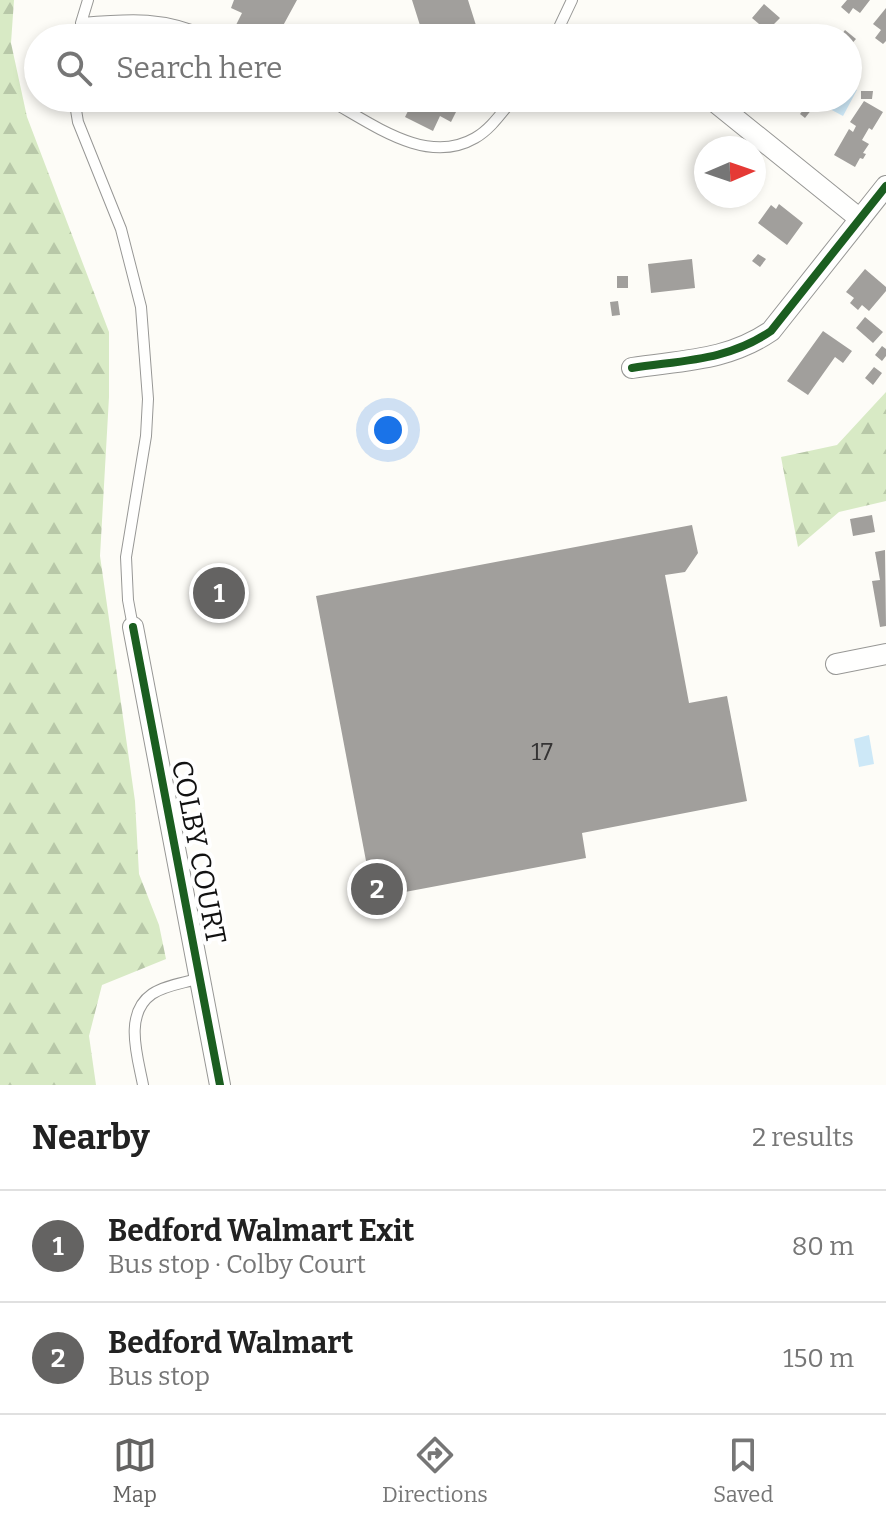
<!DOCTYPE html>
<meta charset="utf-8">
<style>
body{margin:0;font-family:Bitter,serif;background:#f2f2f2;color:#222}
.compass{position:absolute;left:694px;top:136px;width:72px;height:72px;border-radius:50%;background:#fff;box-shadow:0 4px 12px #0003;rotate:88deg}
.you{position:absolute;left:388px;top:430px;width:28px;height:28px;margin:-20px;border:6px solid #fff;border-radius:50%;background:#1a73e8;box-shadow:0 0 0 12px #1a73e833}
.badge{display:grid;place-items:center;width:52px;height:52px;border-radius:50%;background:#646362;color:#fff;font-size:26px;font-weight:700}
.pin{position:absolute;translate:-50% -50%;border:4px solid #fff;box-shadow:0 2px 8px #0006}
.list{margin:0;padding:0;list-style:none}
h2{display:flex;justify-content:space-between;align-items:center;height:104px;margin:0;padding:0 32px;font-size:34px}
h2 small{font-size:26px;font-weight:400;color:#767676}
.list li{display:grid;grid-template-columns:52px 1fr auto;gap:24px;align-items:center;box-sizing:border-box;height:112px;padding:0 32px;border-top:2px solid #e0e0e0}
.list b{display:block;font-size:30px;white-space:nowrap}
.list p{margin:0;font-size:26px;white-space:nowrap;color:#767676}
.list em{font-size:26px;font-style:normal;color:#767676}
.icon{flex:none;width:44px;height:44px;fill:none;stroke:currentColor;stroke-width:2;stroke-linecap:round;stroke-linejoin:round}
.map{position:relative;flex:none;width:886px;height:1085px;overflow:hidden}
.search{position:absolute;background:#fff;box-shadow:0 4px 12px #0003;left:24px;right:24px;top:24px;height:88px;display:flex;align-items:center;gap:20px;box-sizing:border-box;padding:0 28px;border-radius:44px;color:#767676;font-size:30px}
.sheet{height:328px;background:#fff}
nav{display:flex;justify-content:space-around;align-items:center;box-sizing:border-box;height:112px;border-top:2px solid #e0e0e0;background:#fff;font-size:22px;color:#767676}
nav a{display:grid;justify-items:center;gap:4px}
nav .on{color:#646362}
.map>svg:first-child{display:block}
.forest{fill:url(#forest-firs)}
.water{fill:#cde8f7}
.building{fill:#a19f9c}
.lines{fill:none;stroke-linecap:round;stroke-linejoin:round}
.lane-casing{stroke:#979795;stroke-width:12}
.street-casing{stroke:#979795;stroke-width:22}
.lane{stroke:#fffffe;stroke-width:10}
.street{stroke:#fffffe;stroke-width:20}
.cycleway-casing{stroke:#fff;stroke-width:13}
.cycleway{stroke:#1b5e20;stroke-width:8}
.labels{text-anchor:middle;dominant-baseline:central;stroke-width:8;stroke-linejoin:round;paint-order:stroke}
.number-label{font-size:24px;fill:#353434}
.street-label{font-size:28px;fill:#111;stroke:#fff}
</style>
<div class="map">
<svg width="886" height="1085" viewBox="0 0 886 1085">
<defs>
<pattern id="forest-firs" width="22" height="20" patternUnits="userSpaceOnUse" patternTransform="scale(2)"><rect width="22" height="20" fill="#d8eac5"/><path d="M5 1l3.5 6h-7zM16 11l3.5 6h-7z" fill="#b8c8a8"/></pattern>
</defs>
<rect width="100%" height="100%" fill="#fdfcf7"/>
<path class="forest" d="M 0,0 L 14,0 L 11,43 L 27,117 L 109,332 L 109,397 L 100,556 L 135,801 L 139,874 L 159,925 L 166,959 L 102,985 L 89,1036 L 96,1085 L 0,1085 Z
M 886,392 L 886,501 L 839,512 L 798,547 L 781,457 L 837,445 Z"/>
<path class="water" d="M 848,85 L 857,90 L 843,116 L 828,108 L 834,98 L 848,98 Z
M 869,735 L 874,764 L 859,767 L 854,739 Z"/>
<path class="building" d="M 234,0 L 297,0 L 279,33 L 268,27 L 262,38 L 251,38 L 234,29 L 242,13 L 231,8 Z
M 412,0 L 468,0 L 480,38 L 424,38 Z
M 847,0 L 870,0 L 860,13 L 853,8 L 849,14 L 841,7 Z
M 764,4 L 780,18 L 773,25 L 777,29 L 772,35 L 752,18 Z
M 886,8 L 886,41 L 883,44 L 875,38 L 881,30 L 873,24 Z
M 845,30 L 856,39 L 848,48 L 848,38 L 839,38 Z
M 850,50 L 858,56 L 850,66 L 848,65 Z
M 861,91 L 873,91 L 872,99 L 861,99 Z
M 402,98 L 463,98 L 451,122 L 440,116 L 433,131 L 405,117 L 412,103 Z
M 864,101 L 883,112 L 872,130 L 869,128 L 862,140 L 869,144 L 863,153 L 866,154 L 863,159 L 860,158 L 855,167 L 834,155 L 849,129 L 853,132 L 856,126 L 850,122 Z
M 807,105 L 812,109 L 805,118 L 800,114 Z
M 779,204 L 803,223 L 787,245 L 758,223 L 771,205 L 776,209 Z
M 758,254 L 766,259 L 760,267 L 752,261 Z
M 692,259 L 695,288 L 651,293 L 648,264 Z
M 865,269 L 886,287 L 886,291 L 869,311 L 862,305 L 858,310 L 850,303 L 854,298 L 846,292 Z
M 617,276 L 628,276 L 628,288 L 617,288 Z
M 618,301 L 620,315 L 612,316 L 610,302 Z
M 865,317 L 883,332 L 873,343 L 856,328 Z
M 823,331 L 852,351 L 843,363 L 835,357 L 808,395 L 787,381 Z
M 882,346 L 886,349 L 886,356 L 882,361 L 875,355 Z
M 874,367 L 882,373 L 873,385 L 865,378 Z
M 872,515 L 875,532 L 853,536 L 850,519 Z
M 692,525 L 698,553 L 685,572 L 665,575 L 689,703 L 727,696 L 747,801 L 582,833 L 586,858 L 373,898 L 316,596 Z
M 885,550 L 886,626 L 880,627 L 872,581 L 880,580 L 875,552 Z"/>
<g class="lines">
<g class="lane-casing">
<path id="lane" d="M 88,0 L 81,23 C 130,19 165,16 211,38
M 554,38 L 572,0
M 74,98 L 78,122 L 121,229 L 141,307 L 148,399 L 146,436 L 126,557 L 128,600 L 133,627
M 325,98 C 369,121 425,167 475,138 C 491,129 502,112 514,98
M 143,1085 C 138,1058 123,1014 152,994 C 165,985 185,983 200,978"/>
</g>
<g class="street-casing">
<path id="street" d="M 715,102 L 860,219
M 632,368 C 683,360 727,361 771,331 L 886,186
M 133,627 L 220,1085
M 836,664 L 886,654"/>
</g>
<use href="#lane" class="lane"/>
<use href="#street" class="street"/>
<g class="cycleway-casing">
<path id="cycleway" d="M 632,368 C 683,360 727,361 771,331 L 886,186
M 133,627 L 220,1085"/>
</g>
<use href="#cycleway" class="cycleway"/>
</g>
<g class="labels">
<g class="number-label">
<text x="542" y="752">17</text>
</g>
<g class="street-label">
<text transform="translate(199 852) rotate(79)">COLBY COURT</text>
</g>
</g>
</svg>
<svg class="compass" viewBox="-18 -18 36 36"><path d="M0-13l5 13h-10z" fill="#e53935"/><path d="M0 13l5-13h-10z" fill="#767676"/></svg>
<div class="you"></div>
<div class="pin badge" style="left:219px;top:593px">1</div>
<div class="pin badge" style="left:377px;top:889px">2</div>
<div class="search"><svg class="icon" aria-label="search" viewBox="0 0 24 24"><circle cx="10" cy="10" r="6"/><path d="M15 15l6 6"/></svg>Search here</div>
</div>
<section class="sheet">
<h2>Nearby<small>2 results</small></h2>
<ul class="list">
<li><span class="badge">1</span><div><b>Bedford Walmart Exit</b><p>Bus stop · Colby Court</p></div><em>80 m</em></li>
<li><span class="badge">2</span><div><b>Bedford Walmart</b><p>Bus stop</p></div><em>150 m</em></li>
</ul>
</section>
<nav>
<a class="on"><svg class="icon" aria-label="map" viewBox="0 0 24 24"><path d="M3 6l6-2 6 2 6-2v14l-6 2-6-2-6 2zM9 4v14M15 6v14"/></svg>Map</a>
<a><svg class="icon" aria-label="directions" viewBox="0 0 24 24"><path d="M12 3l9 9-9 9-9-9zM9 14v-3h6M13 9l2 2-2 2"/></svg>Directions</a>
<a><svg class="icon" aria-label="saved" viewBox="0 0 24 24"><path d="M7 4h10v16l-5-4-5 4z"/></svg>Saved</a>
</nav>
